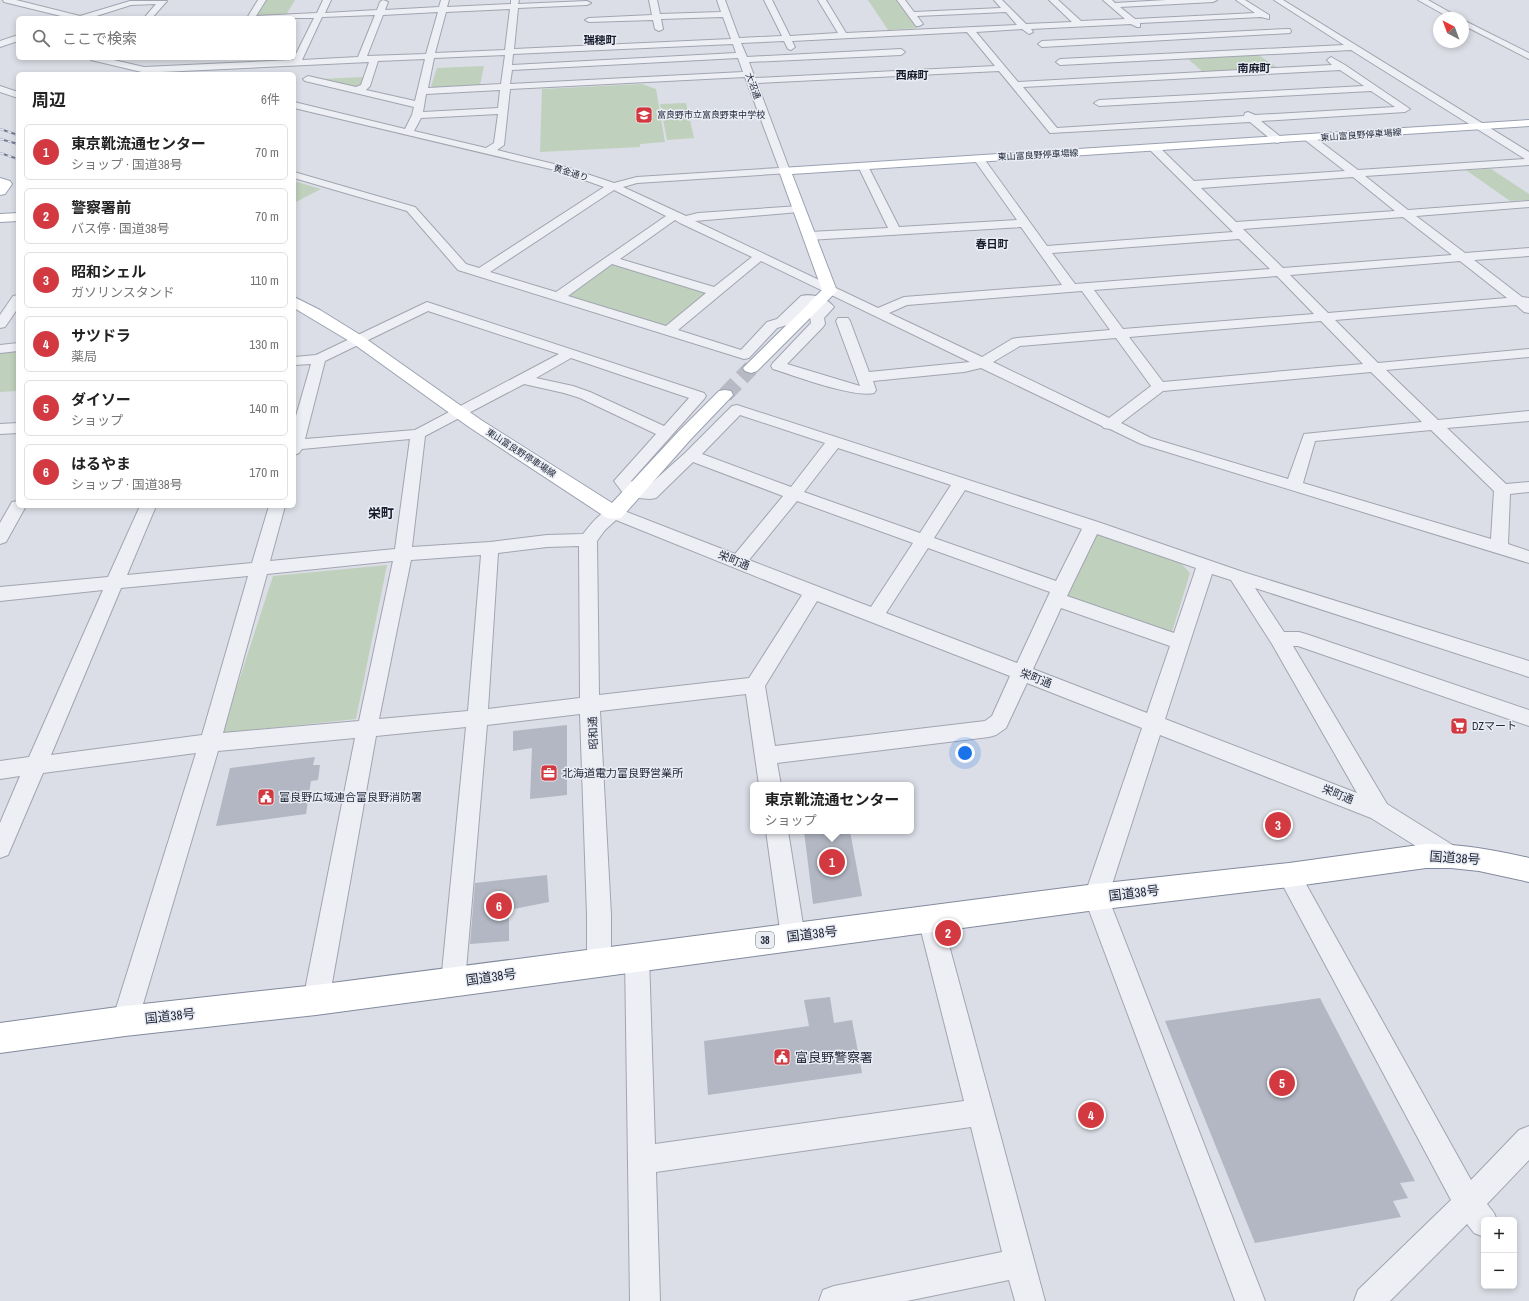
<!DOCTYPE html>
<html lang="ja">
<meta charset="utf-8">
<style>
body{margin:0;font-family:"Archivo Narrow","Noto Sans JP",sans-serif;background:#f2f2f2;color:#222}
.controls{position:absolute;right:12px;bottom:12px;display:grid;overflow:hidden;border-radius:6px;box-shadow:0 2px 6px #0003}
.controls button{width:36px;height:36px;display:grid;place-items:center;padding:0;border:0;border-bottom:1px solid #e0e0e0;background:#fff;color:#222;font:20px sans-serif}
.compass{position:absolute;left:1433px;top:12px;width:36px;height:36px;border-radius:50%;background:#fff;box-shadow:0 2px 6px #0003;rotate:319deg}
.you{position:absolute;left:965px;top:753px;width:14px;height:14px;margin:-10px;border:3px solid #fff;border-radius:50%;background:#1a73e8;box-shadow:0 0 0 6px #1a73e833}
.badge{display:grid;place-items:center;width:26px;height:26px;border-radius:50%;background:#d23941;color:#fff;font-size:13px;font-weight:700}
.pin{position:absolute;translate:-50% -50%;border:2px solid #fff;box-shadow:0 1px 4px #0006}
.popup{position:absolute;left:750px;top:782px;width:164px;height:52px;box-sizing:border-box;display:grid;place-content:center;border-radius:6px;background:#fff;filter:drop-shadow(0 1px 3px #0005);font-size:13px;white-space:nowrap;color:#767676}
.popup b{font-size:15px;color:#222}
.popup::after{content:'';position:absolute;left:50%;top:100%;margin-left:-8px;border:8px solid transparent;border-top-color:#fff}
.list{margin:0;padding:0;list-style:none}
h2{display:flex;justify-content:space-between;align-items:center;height:52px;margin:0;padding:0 16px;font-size:17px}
h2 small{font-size:13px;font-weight:400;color:#767676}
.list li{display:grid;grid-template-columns:26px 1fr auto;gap:12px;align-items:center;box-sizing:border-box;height:56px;margin:0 8px 8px;padding:0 8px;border:1px solid #e0e0e0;border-radius:6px}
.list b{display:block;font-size:15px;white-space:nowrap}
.list p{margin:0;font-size:13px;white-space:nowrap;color:#767676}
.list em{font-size:13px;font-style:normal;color:#767676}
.icon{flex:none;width:22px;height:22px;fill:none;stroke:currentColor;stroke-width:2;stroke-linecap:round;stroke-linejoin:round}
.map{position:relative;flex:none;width:1529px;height:1301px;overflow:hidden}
.search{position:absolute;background:#fff;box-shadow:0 2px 6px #0003;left:16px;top:16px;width:280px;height:44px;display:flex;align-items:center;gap:10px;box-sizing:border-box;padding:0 14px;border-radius:6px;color:#767676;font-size:15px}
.panel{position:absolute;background:#fff;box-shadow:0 2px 6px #0003;left:16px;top:72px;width:280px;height:436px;border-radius:6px}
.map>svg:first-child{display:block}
.green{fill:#bfd0bc}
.building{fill:#b2b7c3}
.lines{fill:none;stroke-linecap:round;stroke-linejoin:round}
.major-tunnel{stroke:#b7bac4;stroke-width:16;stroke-dasharray:16 8;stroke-linecap:butt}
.minor-casing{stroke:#a1a5b0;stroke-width:2}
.major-casing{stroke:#9aa1b2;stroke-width:2}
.highway-casing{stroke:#828a9d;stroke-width:2}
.minor{fill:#eeeff4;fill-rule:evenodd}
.major{fill:#fff;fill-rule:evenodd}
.highway{fill:#fff;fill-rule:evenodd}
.rail-casing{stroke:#747c90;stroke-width:2}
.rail{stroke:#eaedf4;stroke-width:1.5;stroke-dasharray:4;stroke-linecap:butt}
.labels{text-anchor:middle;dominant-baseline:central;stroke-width:3;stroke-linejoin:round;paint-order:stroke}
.far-street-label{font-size:9px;fill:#252b3d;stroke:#eaedf4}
.far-poi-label{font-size:9px;fill:#252b3d;stroke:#eaedf4;text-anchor:start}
.shield{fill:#eaedf4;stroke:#606574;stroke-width:1}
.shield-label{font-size:10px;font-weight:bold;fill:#252b3d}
.far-quarter-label{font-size:11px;font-weight:bold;fill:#171c2d;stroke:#eaedf4}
.street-label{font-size:11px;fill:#252b3d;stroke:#eaedf4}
.poi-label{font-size:11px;fill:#252b3d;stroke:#eaedf4;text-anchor:start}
.quarter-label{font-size:13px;font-weight:bold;fill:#171c2d;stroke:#eaedf4}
.near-street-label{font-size:13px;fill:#252b3d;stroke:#eaedf4}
.near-poi-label{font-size:13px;fill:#252b3d;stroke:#eaedf4;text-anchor:start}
</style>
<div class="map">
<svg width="1529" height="1301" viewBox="0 0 1529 1301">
<rect width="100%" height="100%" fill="#dbdee6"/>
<path class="green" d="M 265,0 L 295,0 L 286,15 L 255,17 Z
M 868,0 L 896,0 L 918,28 L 888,30 Z
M 1257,54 L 1279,69 L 1204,73 L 1187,58 Z
M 484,66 L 480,85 L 436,88 L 431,86 L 437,68 Z
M 363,77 L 361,86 L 353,87 L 321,79 Z
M 642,84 L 656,89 L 665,142 L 640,144 L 640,147 L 540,152 L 542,89 Z
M 686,103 L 694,138 L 667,140 L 660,104 Z
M 1491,169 L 1529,194 L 1529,200 L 1510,201 L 1466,170 Z
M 294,181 L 321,189 L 294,203 Z
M 611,264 L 707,293 L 666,327 L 568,296 Z
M 18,350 L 18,391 L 0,392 L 0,352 Z
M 1097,532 L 1178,560 L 1190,573 L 1171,635 L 1065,597 Z
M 387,565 L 356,719 L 222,733 L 273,576 Z"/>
<path class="building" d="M 567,725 L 567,795 L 530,799 L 532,748 L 513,751 L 513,731 Z
M 315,757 L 313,765 L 320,765 L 318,780 L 311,781 L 306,814 L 216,826 L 230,768 Z
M 804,831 L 850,831 L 862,896 L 813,904 Z
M 547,875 L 549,902 L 509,910 L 509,941 L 470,944 L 475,883 Z
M 830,997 L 834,1023 L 852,1020 L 862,1073 L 708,1095 L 704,1041 L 809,1026 L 804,1000 Z
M 1320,998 L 1415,1181 L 1400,1183 L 1408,1198 L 1393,1201 L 1401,1217 L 1255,1243 L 1165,1021 Z"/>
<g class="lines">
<path class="major-tunnel" d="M 725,395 L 751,368"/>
<g class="minor-casing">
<path id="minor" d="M 3,0 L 16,0 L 80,16 L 130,1 L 167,1 L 152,18 L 144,18 L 156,4 L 131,5 L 90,18 L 69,18 L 4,2 Z
M 258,0 L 266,0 L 256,16 L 317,13 L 323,0 L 331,0 L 325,13 L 377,10 L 380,2 L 383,0 L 388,2 L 385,10 L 439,7 L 441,0 L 449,0 L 447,7 L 511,4 L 511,0 L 519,0 L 518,4 L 587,1 L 591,3 L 587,5 L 518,8 L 514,49 L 731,39 L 723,17 L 661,19 L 663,29 L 659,31 L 655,29 L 653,20 L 589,22 L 585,20 L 589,18 L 652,15 L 649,0 L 657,0 L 660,14 L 721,12 L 717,0 L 725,0 L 739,38 L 782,36 L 764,0 L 772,0 L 790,36 L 838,33 L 818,0 L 826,0 L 846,33 L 1017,25 L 1006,12 L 917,16 L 923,24 L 919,26 L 916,26 L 897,0 L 905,0 L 914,12 L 1001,8 L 994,0 L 1002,0 L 1026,24 L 1072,22 L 1049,0 L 1058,0 L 1081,21 L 1125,19 L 1103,0 L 1112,0 L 1115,3 L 1166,0 L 1217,0 L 1213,2 L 1120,7 L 1135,19 L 1255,13 L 1236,0 L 1245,0 L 1269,15 L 1269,19 L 1261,17 L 1140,23 L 1140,27 L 1137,27 L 1131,24 L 1031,29 L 1033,32 L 1029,34 L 1022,29 L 976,32 L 1018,82 L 1332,65 L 1327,60 L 1331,57 L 1345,65 L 1410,109 L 1405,112 L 1261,121 L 1282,138 L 1283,140 L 1278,143 L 1274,142 L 1250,122 L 1050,133 L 999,71 L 757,83 L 790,171 L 789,173 L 637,183 L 623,187 L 686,216 L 698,213 L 799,206 L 803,207 L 805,209 L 803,211 L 799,212 L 695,221 L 878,308 L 904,297 L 1062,285 L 1021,227 L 809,240 L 805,239 L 803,236 L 805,233 L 809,232 L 888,228 L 858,166 L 863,163 L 868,166 L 899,227 L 1017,220 L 973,158 L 974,156 L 982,156 L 1047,246 L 1233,232 L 1150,150 L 1149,148 L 1150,146 L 1158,146 L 1194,181 L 1345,171 L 1305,140 L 1304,138 L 1305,136 L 1313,136 L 1358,170 L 1525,159 L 1351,50 L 1060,65 L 1056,62 L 1060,59 L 1344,45 L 1274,0 L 1283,0 L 1529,152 L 1529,165 L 1365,176 L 1408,210 L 1529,201 L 1529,207 L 1416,216 L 1465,253 L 1529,248 L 1529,256 L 1474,260 L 1522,297 L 1529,298 L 1529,313 L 1524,312 L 1516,305 L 1335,320 L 1378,363 L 1529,349 L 1529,357 L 1386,370 L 1438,420 L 1529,411 L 1529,421 L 1447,428 L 1506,484 L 1529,482 L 1529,492 L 1510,494 L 1508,544 L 1529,551 L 1529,563 L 1141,444 L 1110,429 L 1104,428 L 1102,426 L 981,368 L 964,372 L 873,381 L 876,390 L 874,393 C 854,398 795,376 773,369 L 771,366 L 773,363 L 811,323 L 810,317 L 819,307 L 815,304 L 809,303 L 787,325 L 777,328 L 749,358 L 744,359 L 458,270 L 407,211 L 294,178 L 294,172 L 415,207 L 466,264 L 479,268 L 604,187 L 559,171 L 294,108 L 294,102 L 405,129 L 412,115 L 414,107 L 305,81 L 303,79 L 308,76 L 356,87 L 361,85 L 369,62 L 161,72 L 161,74 L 150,74 L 91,60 L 90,58 L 105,58 L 144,67 L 293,60 L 314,18 L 247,18 ZM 510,9 L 505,50 L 435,53 L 446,12 ZM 438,12 L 426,54 L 367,56 L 383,15 ZM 375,15 L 358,57 L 302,60 L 322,17 ZM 967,32 L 995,66 L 755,78 L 749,62 L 901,55 L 905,52 L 901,49 L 747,57 L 741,43 L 784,41 L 788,49 L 791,50 L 795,47 L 792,41 ZM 733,44 L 736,53 L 512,65 L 513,54 ZM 505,55 L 501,84 L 428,88 L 434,58 ZM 738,58 L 743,72 L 510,84 L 512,70 ZM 425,59 L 415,101 L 366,90 L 370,86 L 378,61 ZM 1340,70 L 1364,86 L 1099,100 L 1094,103 L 1099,106 L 1371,91 L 1395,107 L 1255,115 L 1248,112 L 1245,113 L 1244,116 L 1057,128 L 1023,87 ZM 745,77 L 779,168 L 637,177 L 614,183 L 566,167 L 497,150 L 504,145 L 510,89 ZM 500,90 L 498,108 L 423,112 L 426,94 ZM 498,114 L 494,143 L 486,148 L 414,131 L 421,118 ZM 1353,177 L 1395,211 L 1236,222 L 1201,188 ZM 614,190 L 666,216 L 556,292 L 490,272 ZM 1403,217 L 1452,255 L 1283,268 L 1243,229 ZM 675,220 L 680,223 L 752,257 L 714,287 L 620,259 ZM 1239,239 L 1270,269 L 1075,284 L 1052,253 ZM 761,261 L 970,362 L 869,372 L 850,321 L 848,318 L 838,318 L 836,321 L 860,386 L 787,364 L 823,327 L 825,324 L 824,318 L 834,307 C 827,298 813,293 801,296 L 777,319 L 767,322 L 741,350 L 678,330 ZM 1460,261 L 1507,298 L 1328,313 L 1290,275 ZM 612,264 L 706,293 L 666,326 L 568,296 ZM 1277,276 L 1314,314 L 1123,329 L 1094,290 ZM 1082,291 L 1110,330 L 1017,338 L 1012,339 L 982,357 L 889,313 L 907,305 ZM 1321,321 L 1363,364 L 1163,382 L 1129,337 ZM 1116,338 L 1151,386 L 1109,418 L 993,362 L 1020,346 ZM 1371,372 L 1422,422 L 1304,434 L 1288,479 L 1151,438 L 1121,423 L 1163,391 ZM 1431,430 L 1494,491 L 1491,539 L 1303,483 L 1315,441 Z
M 1418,0 L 1428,0 L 1460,18 L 1450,18 Z
M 1463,20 L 1529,53 L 1529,59 L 1463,25 Z
M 1287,29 L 1290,29 L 1291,31 L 1290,33 L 1042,47 L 1038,44 L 1042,41 Z
M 18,35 L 18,41 L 0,47 L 0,41 Z
M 0,86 L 18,92 L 18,98 L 0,92 Z
M 18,295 L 18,308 L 5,327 L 0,328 L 0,315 L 13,296 Z
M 427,302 L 704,393 L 706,396 L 704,399 L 631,481 L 637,488 L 646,488 L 685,453 L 732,406 L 737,405 L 1098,522 L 1243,572 L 1529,661 L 1529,677 L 1255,588 L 1284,632 L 1299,632 L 1306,634 L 1529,710 L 1529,726 L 1298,646 L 1293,646 L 1387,804 L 1459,849 L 1462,856 L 1459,863 L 1451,866 L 1443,863 L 1371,818 L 1160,735 L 1108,897 L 1265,1301 L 1235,1301 L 1084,897 L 1142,728 L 1027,683 L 1006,728 L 996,735 L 989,737 L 777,763 L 781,785 L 759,785 L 746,694 L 600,711 L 611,915 L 611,962 L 608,970 L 599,974 L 590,970 L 587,962 L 587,915 L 580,714 L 487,725 L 465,982 L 462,991 L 453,994 L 444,991 L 441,982 L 466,727 L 376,736 L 329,1000 L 325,1009 L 316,1013 L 307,1009 L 303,1000 L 355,738 L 218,751 L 138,1021 L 134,1030 L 125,1034 L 116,1030 L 112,1021 L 196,753 L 43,773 L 8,855 L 0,858 L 0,823 L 20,776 L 0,779 L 0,761 L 29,757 L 103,590 L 0,601 L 0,587 L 108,577 L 140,506 L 156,506 L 127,575 L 252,563 L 269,506 L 285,506 L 270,561 L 395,549 L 410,439 L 302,449 L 299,453 L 294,455 L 294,423 L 311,364 L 294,365 L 294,357 L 316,355 ZM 428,311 L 559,354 L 415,430 L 305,439 L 325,361 ZM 571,358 L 689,398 L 664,426 L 590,392 L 573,386 L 536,378 ZM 524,384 L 564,393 L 580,398 L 656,434 L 614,481 L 626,497 L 650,499 L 656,498 L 693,462 L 783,496 L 735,554 L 614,507 C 601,511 591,524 583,534 L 547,535 L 490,542 L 412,547 L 425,436 ZM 740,415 L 825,443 L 791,487 L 702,454 ZM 838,448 L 951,485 L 920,533 L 804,492 ZM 965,490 L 1082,529 L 1056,581 L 934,538 ZM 797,501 L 913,543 L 871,607 L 749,560 ZM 616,520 L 802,595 L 749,678 L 599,695 L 597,541 L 605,530 ZM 1097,534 L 1196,568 L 1174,633 L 1067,596 ZM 579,546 L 580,698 L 488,709 L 498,553 L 547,547 ZM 928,548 L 1050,592 L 1017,663 L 886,613 ZM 481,555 L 468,711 L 379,719 L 411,560 ZM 393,561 L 359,721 L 223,733 L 267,574 ZM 1212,574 L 1231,580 L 1272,644 L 1357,793 L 1165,719 ZM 248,576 L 202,735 L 51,755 L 121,588 ZM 817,601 L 1010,676 L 992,716 L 985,721 L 775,746 L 765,686 ZM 1061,608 L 1170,646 L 1147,713 L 1033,669 Z
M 18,343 L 18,351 L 0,353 L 0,345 Z
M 18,423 L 18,433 L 0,434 L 0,424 Z
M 18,501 L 18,506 L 26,506 L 6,542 L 0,544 L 0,523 L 12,502 Z
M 766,831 L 788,831 L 805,937 L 801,945 L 793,949 L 785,945 L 781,937 Z
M 1289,864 L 1297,868 L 1471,1180 L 1519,1130 L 1529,1126 L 1529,1160 L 1487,1204 L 1494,1213 L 1497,1220 L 1484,1220 L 1484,1237 L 1474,1233 L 1467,1224 L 1390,1301 L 1354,1301 L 1358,1290 L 1451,1200 L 1281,882 L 1278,875 L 1281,868 Z
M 930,908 L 938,911 L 942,919 L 1045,1301 L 1015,1301 L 1009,1280 L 907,1301 L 819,1301 L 823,1290 L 834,1286 L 1002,1252 L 971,1127 L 656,1172 L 660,1301 L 630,1301 L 625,956 L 628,948 L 637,944 L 646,948 L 649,956 L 655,1144 L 964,1101 L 918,919 L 922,911 Z"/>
</g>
<g class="major-casing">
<path id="major" d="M 1529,120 L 1529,126 L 792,174 L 837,291 L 757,371 L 751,373 L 745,371 L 743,368 L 822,290 L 779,171 L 781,168 Z
M 0,178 L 10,181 L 12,184 L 5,194 L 0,195 Z
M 18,213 L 18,221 L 0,222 L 0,214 Z
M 294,297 L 320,310 L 362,336 L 481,420 L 612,503 L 679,431 L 719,391 L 725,390 L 731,391 L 733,395 L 691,439 L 621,518 L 614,519 L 607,518 L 469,427 L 351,342 L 294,308 Z"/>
</g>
<g class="highway-casing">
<path id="highway" d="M 1426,844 C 1462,844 1494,850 1529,858 L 1529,882 L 1479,871 L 1451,868 L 1426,868 L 1289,887 L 1096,910 L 316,1015 L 125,1036 L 0,1053 L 0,1023 L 125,1006 L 316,985 L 1096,884 L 1289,863 Z"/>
</g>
<use href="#minor" class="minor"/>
<use href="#major" class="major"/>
<use href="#highway" class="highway"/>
<g class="rail-casing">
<path id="rail" d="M 0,129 L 18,135
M 0,139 L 18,144
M 0,153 L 18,159"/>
</g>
<use href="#rail" class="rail"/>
</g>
<defs>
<g id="school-square" transform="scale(0.9)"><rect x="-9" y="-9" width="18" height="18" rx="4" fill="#d23941" stroke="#eaedf4"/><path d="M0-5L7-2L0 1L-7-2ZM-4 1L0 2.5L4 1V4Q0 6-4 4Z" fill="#fff"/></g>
<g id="supermarket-square" transform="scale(0.9)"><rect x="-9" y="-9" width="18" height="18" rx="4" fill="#d23941" stroke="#eaedf4"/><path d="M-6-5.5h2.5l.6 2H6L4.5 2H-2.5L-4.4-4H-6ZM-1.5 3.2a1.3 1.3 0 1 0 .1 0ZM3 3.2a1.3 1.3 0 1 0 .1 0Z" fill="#fff"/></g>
<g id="office-square" transform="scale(0.9)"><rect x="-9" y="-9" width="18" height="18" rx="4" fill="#d23941" stroke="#eaedf4"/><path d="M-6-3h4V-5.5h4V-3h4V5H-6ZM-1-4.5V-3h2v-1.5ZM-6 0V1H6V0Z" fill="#fff"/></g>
<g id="civic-square" transform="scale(0.9)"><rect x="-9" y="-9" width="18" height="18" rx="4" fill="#d23941" stroke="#eaedf4"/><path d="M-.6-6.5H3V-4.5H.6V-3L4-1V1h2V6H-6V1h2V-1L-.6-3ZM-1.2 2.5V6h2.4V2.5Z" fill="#fff"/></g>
</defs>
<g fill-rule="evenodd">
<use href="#school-square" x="644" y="115"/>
<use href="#supermarket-square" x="1459" y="726"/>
<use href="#office-square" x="549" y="773"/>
<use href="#civic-square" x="266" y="797"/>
<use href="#civic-square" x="782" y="1057"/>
</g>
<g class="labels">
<g class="far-street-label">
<text transform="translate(753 86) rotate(70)">大沼通</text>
<text transform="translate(1361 135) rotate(-4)">東山富良野停車場線</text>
<text transform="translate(1038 155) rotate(-3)">東山富良野停車場線</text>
<text transform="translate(571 173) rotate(17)">黄金通り</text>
<text transform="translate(521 453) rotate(33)">東山富良野停車場線</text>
</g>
<g class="far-poi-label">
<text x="657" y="115">富良野市立富良野東中学校</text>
</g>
<rect class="shield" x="756" y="932" width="18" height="16" rx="3"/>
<g class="shield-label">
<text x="765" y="940">38</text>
</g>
<g class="far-quarter-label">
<text x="600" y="40">瑞穂町</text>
<text x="1254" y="68">南麻町</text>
<text x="912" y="75">西麻町</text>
<text x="992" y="244">春日町</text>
</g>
<g class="street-label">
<text transform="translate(734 560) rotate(22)">栄町通</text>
<text transform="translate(1036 678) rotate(21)">栄町通</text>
<text transform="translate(593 733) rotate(-92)">昭和通</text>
<text transform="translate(1338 794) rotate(22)">栄町通</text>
</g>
<g class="poi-label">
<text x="1472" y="726">DZマート</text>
<text x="562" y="773">北海道電力富良野営業所</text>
<text x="279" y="797">富良野広域連合富良野消防署</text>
</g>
<g class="quarter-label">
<text x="381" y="513">栄町</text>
</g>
<g class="near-street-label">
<text transform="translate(1455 858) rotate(4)">国道38号</text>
<text transform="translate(1134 893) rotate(-7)">国道38号</text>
<text transform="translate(812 934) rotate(-7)">国道38号</text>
<text transform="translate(491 977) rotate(-8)">国道38号</text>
<text transform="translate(170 1016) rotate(-6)">国道38号</text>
</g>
<g class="near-poi-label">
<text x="795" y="1057">富良野警察署</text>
</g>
</g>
</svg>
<div class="controls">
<button>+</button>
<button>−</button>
</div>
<svg class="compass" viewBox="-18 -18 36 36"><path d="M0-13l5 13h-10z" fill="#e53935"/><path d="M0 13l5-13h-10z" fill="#767676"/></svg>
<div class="you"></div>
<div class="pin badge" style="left:832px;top:862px">1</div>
<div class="popup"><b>東京靴流通センター</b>ショップ</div>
<div class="pin badge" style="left:948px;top:933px">2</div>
<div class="pin badge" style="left:1278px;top:825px">3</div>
<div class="pin badge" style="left:1091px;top:1115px">4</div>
<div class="pin badge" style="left:1282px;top:1083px">5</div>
<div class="pin badge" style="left:499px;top:906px">6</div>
<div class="search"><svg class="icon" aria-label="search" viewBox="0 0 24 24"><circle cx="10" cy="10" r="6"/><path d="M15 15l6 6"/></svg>ここで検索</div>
<section class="panel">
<h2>周辺<small>6件</small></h2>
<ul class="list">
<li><span class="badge">1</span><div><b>東京靴流通センター</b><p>ショップ · 国道38号</p></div><em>70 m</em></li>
<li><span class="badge">2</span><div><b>警察署前</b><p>バス停 · 国道38号</p></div><em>70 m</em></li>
<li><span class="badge">3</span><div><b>昭和シェル</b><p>ガソリンスタンド</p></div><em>110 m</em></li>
<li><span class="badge">4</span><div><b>サツドラ</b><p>薬局</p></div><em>130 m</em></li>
<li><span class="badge">5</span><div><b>ダイソー</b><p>ショップ</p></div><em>140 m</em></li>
<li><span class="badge">6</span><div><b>はるやま</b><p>ショップ · 国道38号</p></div><em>170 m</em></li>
</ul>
</section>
</div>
